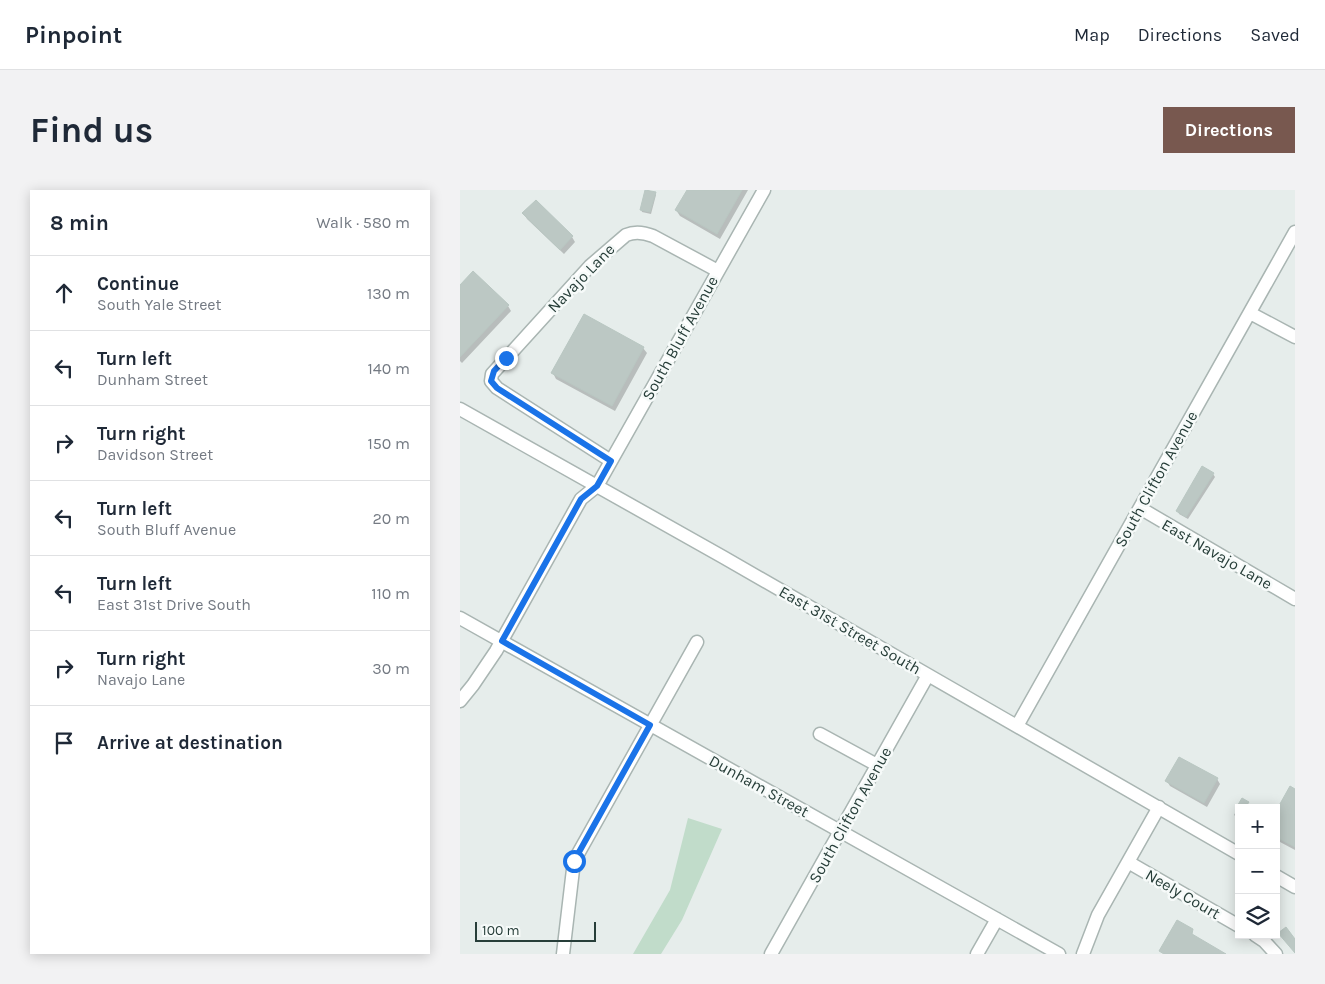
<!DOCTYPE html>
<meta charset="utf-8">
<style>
body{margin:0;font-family:Karla,sans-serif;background:#f2f2f3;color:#1f2937}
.controls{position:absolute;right:15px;bottom:15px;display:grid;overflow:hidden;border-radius:0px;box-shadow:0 2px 12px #0003}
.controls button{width:45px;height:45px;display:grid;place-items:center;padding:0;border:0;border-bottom:1px solid #e0e1e3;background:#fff;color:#1f2937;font:25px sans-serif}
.scale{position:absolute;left:15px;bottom:12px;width:121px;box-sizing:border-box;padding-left:5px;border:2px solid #273e39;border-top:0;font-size:14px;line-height:18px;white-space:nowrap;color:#273e39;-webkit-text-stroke:4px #f6faf9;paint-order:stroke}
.stop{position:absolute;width:15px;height:15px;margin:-11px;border:4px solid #1a73e8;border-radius:50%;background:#fff}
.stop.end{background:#1a73e8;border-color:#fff;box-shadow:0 1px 5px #0008}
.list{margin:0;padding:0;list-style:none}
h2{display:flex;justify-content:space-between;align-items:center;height:65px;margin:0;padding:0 20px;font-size:21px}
h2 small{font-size:16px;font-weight:400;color:#747a83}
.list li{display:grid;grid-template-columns:32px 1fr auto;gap:15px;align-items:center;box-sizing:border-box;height:75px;padding:0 20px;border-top:1px solid #e0e1e3}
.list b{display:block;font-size:19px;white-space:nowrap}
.list p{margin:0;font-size:16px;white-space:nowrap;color:#747a83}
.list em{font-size:16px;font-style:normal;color:#747a83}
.icon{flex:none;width:28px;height:28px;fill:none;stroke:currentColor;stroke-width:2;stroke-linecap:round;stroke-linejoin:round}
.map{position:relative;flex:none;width:835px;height:764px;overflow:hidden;border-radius:0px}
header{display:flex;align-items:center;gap:30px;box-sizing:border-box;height:70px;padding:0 25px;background:#fff;border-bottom:1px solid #e0e1e3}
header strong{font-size:24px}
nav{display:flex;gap:28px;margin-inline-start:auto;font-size:18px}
.intro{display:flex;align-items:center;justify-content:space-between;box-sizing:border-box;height:120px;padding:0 30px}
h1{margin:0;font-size:35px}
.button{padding:12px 22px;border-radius:0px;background:#78584f;color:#fff;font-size:18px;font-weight:700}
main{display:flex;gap:30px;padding:0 30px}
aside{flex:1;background:#fff;border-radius:0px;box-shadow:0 2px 12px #0003}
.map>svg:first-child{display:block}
.green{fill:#c1dcca}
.shadow{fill:#0003}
.building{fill:#bcc8c4;stroke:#b9c7c2}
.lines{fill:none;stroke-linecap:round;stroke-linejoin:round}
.minor-casing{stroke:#a9b5b2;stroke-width:15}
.minor{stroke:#fff;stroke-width:12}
.route{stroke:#1a73e8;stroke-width:6}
.labels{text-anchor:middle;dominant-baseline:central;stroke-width:5;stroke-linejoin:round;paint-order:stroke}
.street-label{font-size:16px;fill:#273e39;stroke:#f6faf9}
</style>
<header>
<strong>Pinpoint</strong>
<nav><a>Map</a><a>Directions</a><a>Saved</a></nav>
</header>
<div class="intro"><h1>Find us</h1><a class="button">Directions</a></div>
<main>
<aside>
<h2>8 min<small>Walk · 580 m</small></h2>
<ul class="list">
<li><svg class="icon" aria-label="ahead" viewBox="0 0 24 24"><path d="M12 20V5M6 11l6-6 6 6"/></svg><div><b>Continue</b><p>South Yale Street</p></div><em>130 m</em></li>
<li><svg class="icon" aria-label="left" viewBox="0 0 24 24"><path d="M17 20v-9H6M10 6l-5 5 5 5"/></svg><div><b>Turn left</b><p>Dunham Street</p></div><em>140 m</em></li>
<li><svg class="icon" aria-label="right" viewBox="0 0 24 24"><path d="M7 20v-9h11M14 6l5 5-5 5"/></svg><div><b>Turn right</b><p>Davidson Street</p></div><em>150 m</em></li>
<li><svg class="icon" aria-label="left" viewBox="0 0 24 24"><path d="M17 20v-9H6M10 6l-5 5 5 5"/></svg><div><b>Turn left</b><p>South Bluff Avenue</p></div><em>20 m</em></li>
<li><svg class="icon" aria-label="left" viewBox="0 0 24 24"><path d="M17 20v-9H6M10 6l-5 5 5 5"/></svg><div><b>Turn left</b><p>East 31st Drive South</p></div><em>110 m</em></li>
<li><svg class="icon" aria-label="right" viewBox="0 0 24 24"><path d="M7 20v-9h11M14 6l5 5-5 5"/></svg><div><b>Turn right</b><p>Navajo Lane</p></div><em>30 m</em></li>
<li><svg class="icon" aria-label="arrive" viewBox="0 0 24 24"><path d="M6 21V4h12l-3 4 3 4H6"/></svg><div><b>Arrive at destination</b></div></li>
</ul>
</aside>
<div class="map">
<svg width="835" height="764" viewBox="0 0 835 764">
<rect width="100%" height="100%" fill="#e6edeb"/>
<path class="green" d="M 228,628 L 262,639 L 222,730 L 201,764 L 173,764 L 210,700 Z"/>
<path class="shadow" d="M 187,0 L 195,3 L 196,5 L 191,24 L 182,22 L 181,19 Z
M 228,0 L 288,0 L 260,49 L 220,26 L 216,20 Z
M 64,24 L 112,47 L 115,52 L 104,64 L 67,29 Z
M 0,96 L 48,116 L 51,121 L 2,173 L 0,171 Z
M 183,158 L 187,163 L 155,221 L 96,189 L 93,183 Z
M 753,284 L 755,287 L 728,329 L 719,324 L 718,321 Z
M 757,589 L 760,594 L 747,617 L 710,596 L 707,591 Z
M 835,600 L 835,660 L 820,652 L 817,646 L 819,643 L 816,639 Z
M 782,610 L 789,615 L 788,618 L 779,618 L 779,629 L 774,625 Z"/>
<path class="building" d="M 185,0 L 196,2 L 190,22 L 180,20 Z
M 227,0 L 282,0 L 257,44 L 215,20 Z
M 76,10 L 113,46 L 100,60 L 62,23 Z
M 13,81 L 49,115 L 0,167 L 0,95 Z
M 124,124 L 184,157 L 152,216 L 91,183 Z
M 742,276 L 754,283 L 726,327 L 716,321 Z
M 719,567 L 758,588 L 744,613 L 705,591 Z
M 830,596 L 835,599 L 835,657 L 816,647 L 819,640 L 816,639 L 816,621 Z
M 782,608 L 789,612 L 785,618 L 776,618 Z
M 717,730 L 733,739 L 732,744 L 766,764 L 704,764 L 699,761 Z
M 826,737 L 835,749 L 835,763 L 818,743 Z"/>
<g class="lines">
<g class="minor-casing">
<path id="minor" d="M 790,123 L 835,147
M 0,219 L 263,367 L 779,664
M 151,271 L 37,198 L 31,191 L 32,184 L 130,76 L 166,45 C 175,41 183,42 193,46 L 258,81
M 680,318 L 835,409
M 0,428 L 599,764
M 0,511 L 13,495 L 36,461 L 121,309 L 137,296 L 304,0
M 557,536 L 835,42
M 360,544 L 417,575
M 668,672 L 779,736
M 816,686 L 835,697
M 795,745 L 804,751 L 816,764
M 103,764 L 114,671 L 237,452
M 311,764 L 468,485
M 517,764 L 537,729
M 623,764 L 638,725 L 699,617"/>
</g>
<use href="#minor" class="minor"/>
</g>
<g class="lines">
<path class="route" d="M 46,168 L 34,181 L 31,191 L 37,198 L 151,271 L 137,296 L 121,309 L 42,451 L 190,535 L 114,671"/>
</g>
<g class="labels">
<g class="street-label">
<text transform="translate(121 88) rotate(-46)">Navajo Lane</text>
<text transform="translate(220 148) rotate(-61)">South Bluff Avenue</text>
<text transform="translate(696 289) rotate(-61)">South Clifton Avenue</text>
<text transform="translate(757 364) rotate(30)">East Navajo Lane</text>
<text transform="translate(390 440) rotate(30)">East 31st Street South</text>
<text transform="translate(299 596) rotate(29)">Dunham Street</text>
<text transform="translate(390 625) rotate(-61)">South Clifton Avenue</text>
<text transform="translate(723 704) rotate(30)">Neely Court</text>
</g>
</g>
</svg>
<div class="controls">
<button>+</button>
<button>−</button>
<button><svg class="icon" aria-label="layers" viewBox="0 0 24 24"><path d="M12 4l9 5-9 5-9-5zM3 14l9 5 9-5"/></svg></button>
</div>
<div class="scale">100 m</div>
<div class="stop" style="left:114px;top:671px"></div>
<div class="stop end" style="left:46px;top:168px"></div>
</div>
</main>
